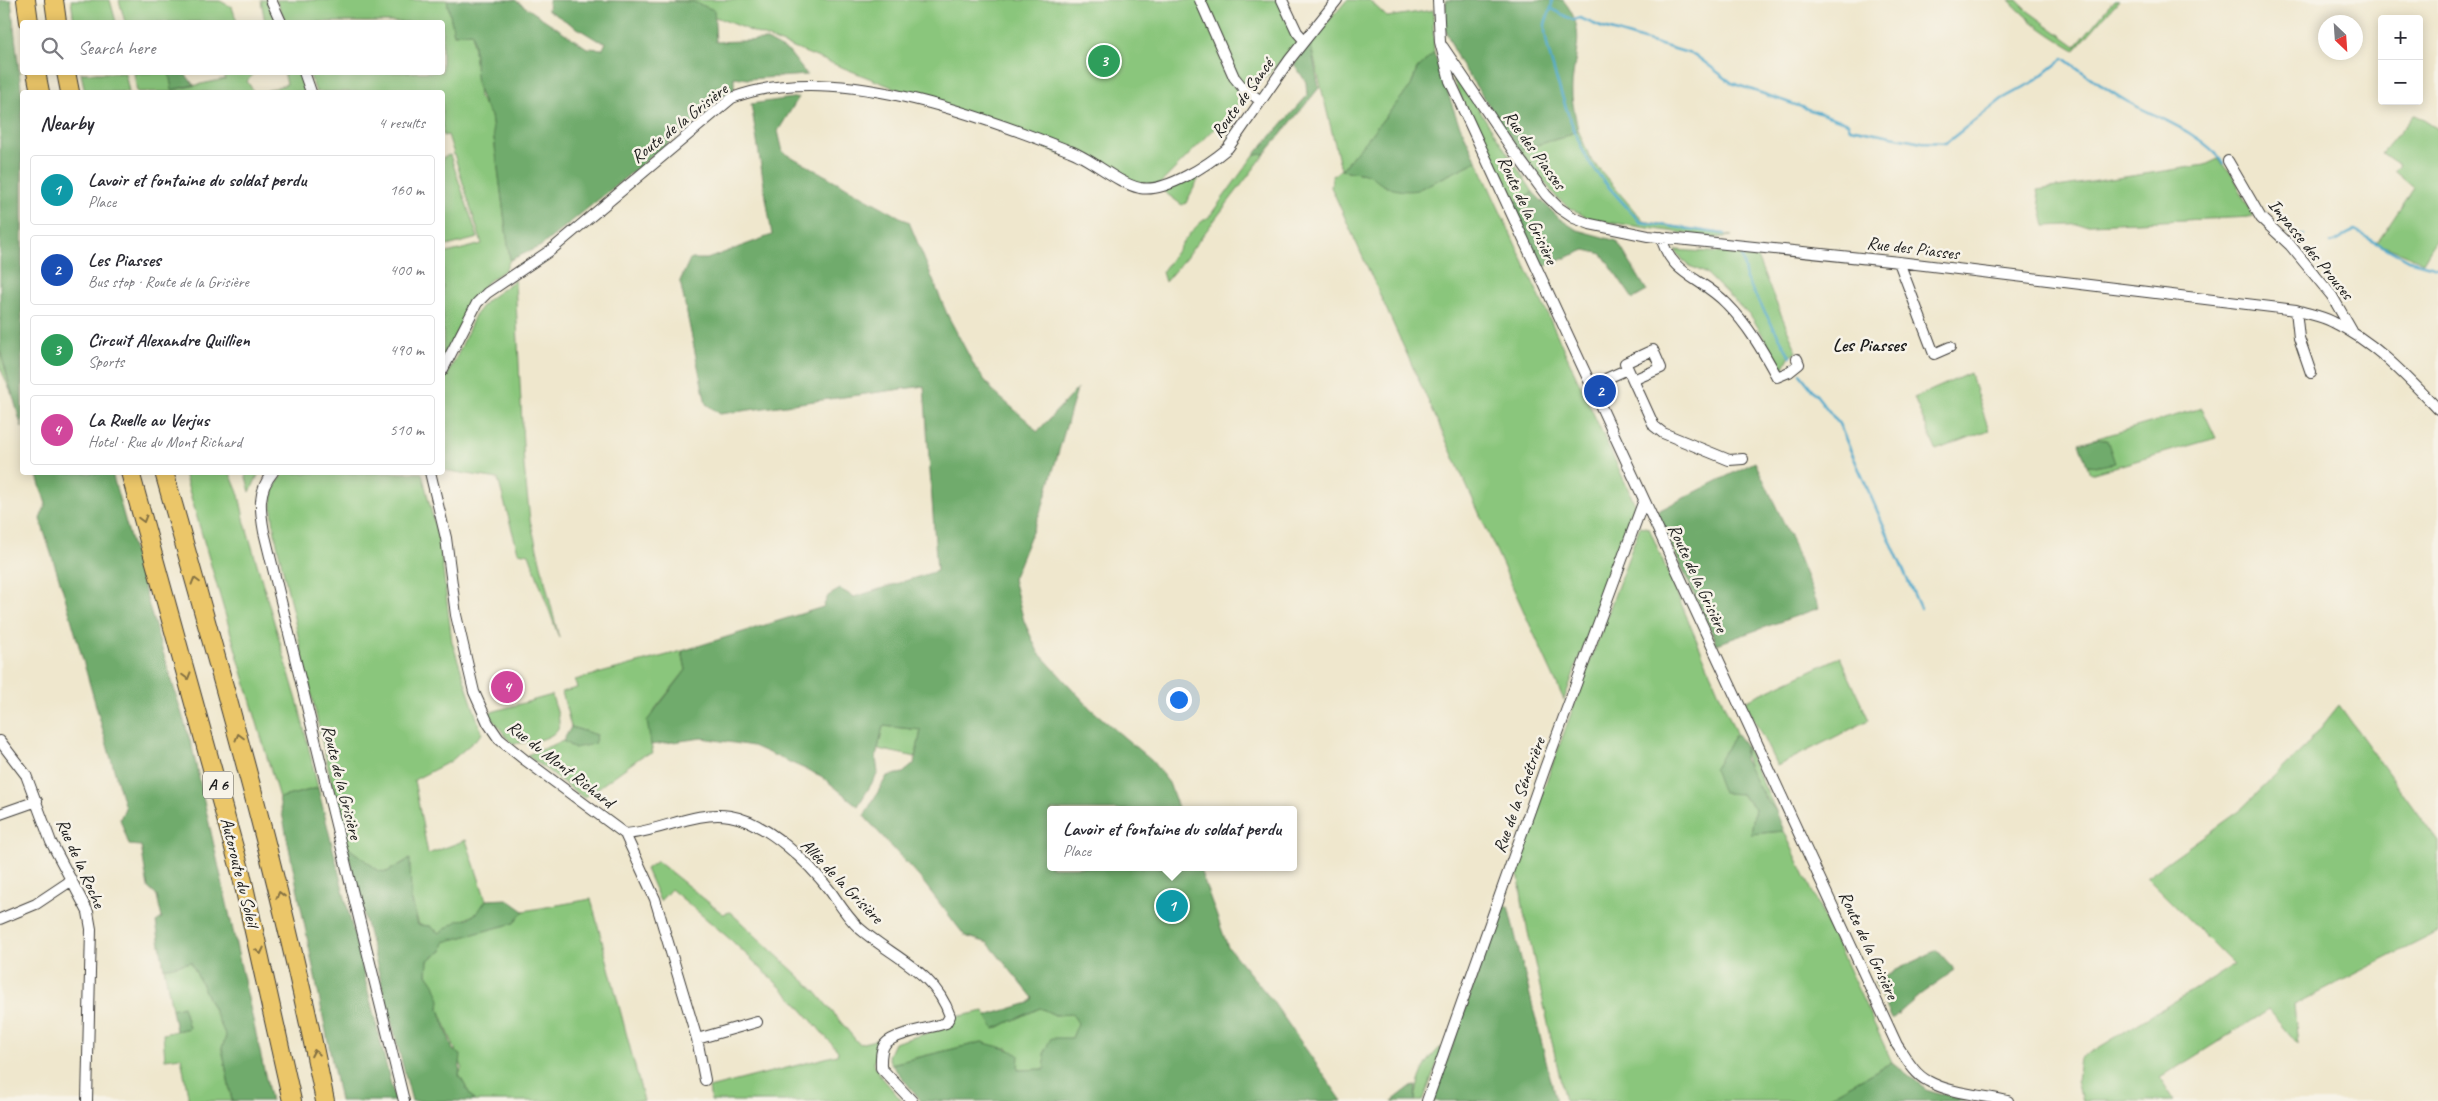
<!DOCTYPE html>
<meta charset="utf-8">
<style>
body{margin:0;font-family:Caveat,sans-serif;background:#f7f7f7;color:#2b2b33}
.controls{position:absolute;right:15px;top:15px;display:grid;overflow:hidden;border-radius:5px;box-shadow:0 2px 12px #0003}
.controls button{width:45px;height:45px;display:grid;place-items:center;padding:0;border:0;border-bottom:1px solid #e1e1e2;background:#fff;color:#2b2b33;font:25px sans-serif}
.compass{position:absolute;left:2318px;top:15px;width:45px;height:45px;border-radius:50%;background:#fff;box-shadow:0 2px 12px #0003;rotate:155deg}
.you{position:absolute;left:1178px;top:699px;width:18px;height:18px;margin:-12px;border:4px solid #fff;border-radius:50%;background:#1a73e8;box-shadow:0 0 0 8px #1a73e833}
.badge{display:grid;place-items:center;width:32px;height:32px;border-radius:50%;background:#c8321e;color:#fff;font-size:16px;font-weight:700}
.pin{position:absolute;translate:-50% -50%;border:2px solid #fff;box-shadow:0 1px 5px #0006}
.popup{position:absolute;left:1047px;top:806px;width:250px;height:65px;box-sizing:border-box;display:grid;place-content:center;border-radius:5px;background:#fff;filter:drop-shadow(0 1px 4px #0005);font-size:16px;white-space:nowrap;color:#7c7c81}
.popup b{font-size:19px;color:#2b2b33}
.popup::after{content:'';position:absolute;left:50%;top:100%;margin-left:-10px;border:10px solid transparent;border-top-color:#fff}
.list{margin:0;padding:0;list-style:none}
h2{display:flex;justify-content:space-between;align-items:center;height:65px;margin:0;padding:0 20px;font-size:21px}
h2 small{font-size:16px;font-weight:400;color:#7c7c81}
.list li{display:grid;grid-template-columns:32px 1fr auto;gap:15px;align-items:center;box-sizing:border-box;height:70px;margin:0 10px 10px;padding:0 10px;border:1px solid #e1e1e2;border-radius:5px}
.list b{display:block;font-size:19px;white-space:nowrap}
.list p{margin:0;font-size:16px;white-space:nowrap;color:#7c7c81}
.list em{font-size:16px;font-style:normal;color:#7c7c81}
.icon{flex:none;width:28px;height:28px;fill:none;stroke:currentColor;stroke-width:2;stroke-linecap:round;stroke-linejoin:round}
.map{position:relative;flex:none;width:2438px;height:1101px;overflow:hidden}
.search{position:absolute;background:#fff;box-shadow:0 2px 12px #0003;left:20px;top:20px;width:425px;height:55px;display:flex;align-items:center;gap:12px;box-sizing:border-box;padding:0 18px;border-radius:5px;color:#7c7c81;font-size:19px}
.panel{position:absolute;background:#fff;box-shadow:0 2px 12px #0003;left:20px;top:90px;width:425px;height:385px;border-radius:5px}
.map>svg:first-child{display:block}
.green{fill:#8ac67c;stroke:#53714c}
.forest{fill:#6fab6c;stroke:#466444}
.lines{fill:none;stroke-linecap:round;stroke-linejoin:round}
.stream{stroke:#4ea9cc;stroke-width:2.5}
.minor-casing{stroke:#3c3a37;stroke-width:12}
.motorway-casing{stroke:#3c3a37;stroke-width:20}
.minor{stroke:#fff;stroke-width:10}
.motorway{stroke:#ebc669;stroke-width:18}
.oneway{stroke:#847142}
.labels{text-anchor:middle;dominant-baseline:central;stroke-width:5;stroke-linejoin:round;paint-order:stroke}
.shield{fill:#f7f3e8;stroke:#5e5c59;stroke-width:1}
.shield-label{font-size:16px;font-weight:bold;fill:#1c1c1c}
.street-label{font-size:18px;fill:#1c1c1c;stroke:#f7f3e8}
.neighbourhood-label{font-size:19px;font-weight:bold;fill:#1c1c1c;stroke:#f7f3e8}
</style>
<div class="map">
<svg width="2438" height="1101" viewBox="0 0 2438 1101">
<rect width="100%" height="100%" fill="#f7f3e8"/>
<filter id="ink" filterUnits="userSpaceOnUse"><feTurbulence type="fractalNoise" baseFrequency=".02" numOctaves="2"/><feDisplacementMap in="SourceGraphic" scale="10" xChannelSelector="R" yChannelSelector="G"/><feConvolveMatrix kernelMatrix="1 2 1 2 8 2 1 2 1" color-interpolation-filters="sRGB"/></filter>
<filter id="wash" filterUnits="userSpaceOnUse"><feTurbulence type="fractalNoise" baseFrequency=".0096" numOctaves="4" result="noise"/><feDisplacementMap in="SourceGraphic" scale="20" xChannelSelector="R" yChannelSelector="G"/><feGaussianBlur stdDeviation="1.12" result="paint"/><feColorMatrix in="noise" values="0 0 0 0 0 0 0 0 0 0 0 0 0 0 0 0 0 1.4 0 .05"/><feComposite in="paint" operator="in"/></filter>
<g filter="url(#wash)">
<rect width="100%" height="100%" fill="#efe7cd"/>
<path class="green" d="M 71,0 L 110,0 L 116,22 L 74,22 Z
M 119,0 L 220,1 L 232,7 L 237,22 L 125,22 Z
M 261,0 L 266,0 L 278,22 L 265,22 Z
M 276,0 L 447,0 L 454,34 L 472,32 L 479,97 L 491,115 L 510,260 L 505,270 L 486,283 L 469,304 L 443,363 L 443,254 L 482,244 L 448,135 L 443,136 L 442,92 L 316,92 L 309,73 L 442,72 L 442,22 L 286,22 Z
M 673,0 L 1280,0 L 1299,43 L 1153,191 Z
M 1347,0 L 1369,0 L 1387,17 L 1433,10 L 1434,53 L 1417,69 L 1411,86 L 1341,170 L 1371,175 L 1417,190 L 1477,161 L 1635,504 L 1564,700 L 1331,187 L 1332,177 L 1341,169 L 1310,42 Z
M 2009,0 L 2017,0 L 2028,11 L 2076,46 L 2114,0 L 2119,0 L 2075,50 C 2051,36 2028,21 2009,0 Z
M 1449,64 L 1533,192 L 1511,205 L 1454,82 Z
M 256,72 L 247,81 L 254,92 L 137,92 L 134,73 L 169,73 L 173,90 L 225,79 L 224,73 Z
M 284,72 L 300,73 L 307,92 L 263,92 L 287,84 Z
M 81,73 L 125,73 L 129,92 L 85,92 Z
M 2414,114 L 2438,129 L 2438,237 L 2423,262 L 2377,243 L 2414,188 L 2394,171 L 2399,165 L 2382,153 Z
M 1578,130 L 1590,158 L 1643,221 L 1732,236 L 1716,238 L 1594,220 L 1576,212 L 1557,198 L 1519,150 L 1564,137 Z
M 1265,154 L 1187,256 L 1165,282 L 1162,272 C 1174,256 1192,225 1209,217 L 1254,155 Z
M 450,155 L 478,238 L 443,247 L 443,157 Z
M 2218,159 L 2233,175 L 2253,217 L 2045,226 L 2037,190 L 2205,165 Z
M 1199,174 L 1199,178 L 1186,203 L 1182,205 L 1163,191 Z
M 1675,250 L 1756,255 L 1797,352 L 1789,357 L 1783,369 L 1753,319 L 1707,274 L 1686,264 Z
M 515,280 L 524,466 L 530,520 L 559,638 L 529,554 L 518,552 L 498,479 L 443,470 L 443,382 L 458,354 L 475,315 L 486,301 Z
M 0,350 L 12,395 L 0,367 Z
M 1970,373 L 1989,430 L 1936,450 L 1914,398 Z
M 2202,408 L 2216,438 L 2090,474 L 2087,465 L 2100,466 L 2107,440 L 2094,439 Z
M 184,473 L 230,473 L 239,495 L 245,523 L 299,707 L 318,788 L 279,798 Z
M 245,473 L 259,473 L 250,492 Z
M 286,473 L 422,473 L 440,546 L 452,642 L 482,734 L 451,761 L 414,780 L 428,854 L 466,840 L 486,900 L 479,912 L 439,933 L 430,926 L 419,925 L 411,898 L 409,859 L 387,872 L 379,871 L 346,846 L 276,539 C 273,516 265,489 286,473 Z
M 1640,526 L 1649,528 L 1736,733 L 1714,769 L 1755,808 L 1751,834 L 1784,831 L 1892,1062 L 1821,1101 L 1565,1101 L 1524,914 L 1519,878 L 1514,869 Z
M 682,651 L 686,670 L 655,709 L 651,745 L 653,753 L 642,756 L 584,798 L 527,755 L 563,741 L 574,748 L 597,735 L 571,727 L 562,692 L 577,688 L 575,680 Z
M 1840,657 L 1869,720 L 1777,766 L 1745,701 Z
M 552,695 C 554,704 559,714 559,723 C 560,740 524,744 511,743 L 488,713 Z
M 2339,705 L 2438,842 L 2438,932 L 2294,1005 L 2298,1044 L 2269,1010 L 2160,1078 L 2175,1101 L 2082,1101 L 2077,1080 L 2080,1059 L 2234,965 L 2146,877 L 2240,810 L 2306,746 Z
M 883,726 L 921,730 L 916,757 L 878,749 Z
M 1745,745 L 1776,811 C 1761,793 1744,769 1745,745 Z
M 657,861 L 723,914 L 730,912 L 815,991 L 859,1044 L 879,1039 L 874,1063 L 880,1075 L 902,1101 L 711,1101 L 709,1088 L 837,1055 L 838,1051 L 792,998 L 731,940 L 671,889 L 660,901 L 646,869 Z
M 591,899 L 644,1101 L 474,1101 L 459,1075 L 462,1067 L 439,1009 C 440,995 434,985 427,974 L 428,960 L 442,951 L 443,942 L 514,923 L 524,911 Z
M 191,962 L 226,1036 L 222,1048 L 232,1101 L 189,1101 L 181,1057 L 165,1059 L 163,1034 L 189,1028 L 183,1006 L 172,1009 L 164,968 Z
M 1040,1008 L 1055,1015 L 1072,1014 L 1079,1023 L 1072,1038 L 1044,1052 L 1046,1069 L 1018,1070 L 1008,1048 L 997,1048 L 982,1042 L 891,1064 L 888,1056 L 894,1043 L 951,1026 L 956,1017 L 984,1011 L 994,1029 Z
M 1441,1047 L 1441,1053 L 1423,1101 L 1415,1101 C 1417,1081 1425,1060 1441,1047 Z"/>
<path class="forest" d="M 0,0 L 11,0 L 22,98 L 22,428 L 0,350 Z
M 447,0 L 515,0 L 587,48 L 603,49 L 606,42 L 597,40 L 548,10 L 549,0 L 694,2 L 714,10 L 716,42 L 767,40 L 789,52 L 807,75 L 748,79 L 734,77 L 734,90 L 541,246 L 510,260 L 491,116 C 469,82 479,67 472,32 L 454,34 Z
M 1446,0 L 1563,0 C 1591,33 1570,59 1572,96 C 1573,107 1576,119 1578,130 L 1564,137 L 1519,150 L 1459,61 L 1444,27 Z
M 1310,42 L 1319,88 L 1265,154 L 1254,155 L 1307,96 L 1306,82 L 1294,64 Z
M 1434,53 L 1457,119 L 1477,161 L 1417,190 C 1401,193 1381,188 1371,175 L 1341,170 L 1411,86 L 1417,69 Z
M 169,73 L 186,75 L 194,85 L 172,90 Z
M 799,97 L 778,131 L 783,152 L 909,222 L 947,314 L 976,369 L 995,393 L 1030,423 L 1037,432 L 1077,389 L 1043,505 L 1013,579 L 1024,621 L 1038,652 L 1091,709 L 1152,761 L 1169,783 L 1179,810 L 1051,810 L 1051,867 L 1199,867 L 1228,947 L 1271,999 L 1342,1101 L 921,1101 L 891,1064 L 982,1042 C 996,1047 1007,1047 1019,1055 L 1018,1070 L 1045,1069 L 1044,1052 L 1051,1038 L 1072,1038 L 1078,1023 L 1072,1014 L 1055,1015 L 1040,1008 L 994,1029 L 986,1016 L 1029,1003 L 1033,998 L 988,943 L 965,936 L 920,878 L 864,816 L 887,776 L 903,773 L 914,764 L 921,730 L 883,726 L 876,758 L 878,773 L 858,806 L 821,776 L 753,746 L 702,738 L 651,745 L 647,721 C 659,704 673,688 686,670 L 682,651 L 823,607 L 828,596 L 840,589 L 854,597 L 937,571 L 924,386 L 720,414 L 706,404 L 680,281 L 690,259 L 707,259 L 772,235 L 751,104 Z
M 1533,192 L 1560,219 L 1577,230 L 1617,241 L 1647,291 L 1633,299 L 1602,254 L 1585,250 L 1543,267 L 1511,205 Z
M 2094,439 L 2107,440 L 2115,463 L 2100,466 L 2087,465 L 2079,443 Z
M 1755,462 L 1791,538 L 1819,608 L 1717,644 L 1656,512 Z
M 36,473 L 112,473 L 151,613 L 192,747 L 271,1101 L 232,1101 L 222,1048 L 226,1036 L 191,962 L 164,968 L 156,922 L 162,918 L 157,896 L 148,888 L 141,846 L 129,845 L 120,819 L 125,808 L 65,597 L 40,519 L 46,504 Z
M 571,727 L 597,735 L 594,744 L 574,748 L 563,741 Z
M 1736,733 L 1745,745 L 1744,759 L 1764,797 L 1776,811 L 1784,831 L 1751,834 L 1755,808 L 1741,794 L 1723,793 L 1714,769 Z
M 318,788 L 395,1101 L 340,1101 L 279,798 Z
M 346,846 L 379,871 L 387,872 L 410,859 L 411,898 L 418,925 L 430,926 L 439,933 L 459,920 L 468,919 L 478,912 L 486,900 L 507,899 L 524,911 L 514,923 L 444,942 L 442,951 L 428,960 L 427,974 L 434,984 L 440,1000 L 439,1009 L 453,1050 L 461,1055 L 459,1075 L 474,1101 L 412,1101 Z
M 1508,906 L 1556,1101 L 1433,1101 L 1501,907 Z
M 1937,950 L 1955,970 L 1921,994 L 1892,1019 L 1874,981 Z
M 183,1006 L 189,1028 L 176,1031 L 172,1009 Z
M 1892,1062 L 1926,1089 L 1966,1101 L 1821,1101 Z
M 1416,1086 L 1415,1101 L 1392,1101 L 1410,1087 Z"/>
<g class="lines">
<path class="stream" d="M 1552,0 C 1553,10 1546,16 1545,25 C 1543,48 1576,140 1588,160 C 1600,180 1625,204 1640,222 L 1725,234
M 1552,9 L 1573,20 L 1580,18 L 1603,28 L 1695,55 L 1732,83 L 1848,123 L 1850,128 L 1922,142 L 1946,143 L 2002,99 L 2035,81 L 2064,58 C 2085,74 2105,89 2128,102 C 2161,119 2201,133 2224,163
M 2289,234 L 2304,235
M 2331,243 C 2340,241 2345,233 2355,231 L 2408,260 L 2438,268
M 1742,256 L 1746,279 L 1790,356
M 1800,374 L 1839,424 L 1920,608"/>
</g>
</g>
<g filter="url(#ink)">
<g class="lines">
<g class="minor-casing">
<path id="minor" d="M 271,0 L 281,22
M 1200,0 L 1234,77 L 1243,88 L 1261,101
M 1282,0 L 1297,32 L 1304,40
M 1438,0 L 1440,42 L 1450,81 L 1897,1045 C 1906,1058 1914,1074 1928,1081 C 1951,1094 1982,1095 2008,1101
M 1443,47 L 1512,149 L 1546,195 L 1559,208 L 1574,218 L 1590,224 L 1648,236 L 1899,262 L 2296,310 C 2308,314 2322,316 2333,322 C 2375,342 2406,376 2438,409
M 304,72 L 311,92
M 2228,161 L 2261,218 L 2290,245 L 2332,296 L 2352,331
M 1661,237 C 1672,277 1702,277 1727,304 C 1748,325 1763,351 1777,377 L 1789,372 L 1799,364 L 1797,359
M 1899,262 L 1934,354 L 1950,347
M 2296,310 L 2299,338 L 2311,373
M 1628,369 L 1625,363 L 1653,350 L 1661,368 L 1633,380
M 442,371 L 477,303 L 487,293 L 551,250 L 732,98 C 829,60 977,114 1070,151 C 1092,159 1117,183 1140,188 C 1166,193 1209,164 1228,148 L 1290,59 L 1337,0
M 1592,385 L 1628,369 L 1654,426 L 1663,433 L 1729,460 L 1743,459
M 273,472 C 257,491 260,510 264,532 L 404,1101
M 430,472 L 446,538 L 456,615 L 474,692 L 488,723 L 499,739 L 525,760 L 625,834 L 655,899 L 697,1039 L 705,1080
M 0,741 L 26,775 L 51,842 L 88,912 L 91,929 L 87,1101
M 0,814 L 37,801
M 625,834 C 659,832 696,810 730,816 C 767,822 809,863 831,892 C 840,905 848,918 859,928 C 892,957 935,971 950,1016 L 946,1023 C 931,1028 895,1033 885,1044 C 880,1051 881,1060 881,1068 L 912,1101
M 0,919 L 36,904 L 72,880
M 697,1039 L 757,1022
M 1427,1101 L 1545,768 L 1644,500"/>
</g>
<g class="motorway-casing">
<path id="motorway" d="M 26,0 L 29,22
M 54,0 L 57,22
M 36,72 L 40,92
M 66,72 L 70,92
M 130,472 L 241,873 L 292,1101
M 164,472 C 223,681 283,888 325,1101"/>
</g>
<use href="#minor" class="minor"/>
<use href="#motorway" class="motorway"/>
</g>
<defs><path id="oneway-chevron" d="M-2-3.5L2.5 0L-2 3.5" fill="none" stroke-width="1.6" stroke-linecap="round" stroke-linejoin="round" transform="scale(1.25)"/></defs>
<g class="oneway">
<use href="#oneway-chevron" transform="translate(143 519) rotate(74)"/>
<use href="#oneway-chevron" transform="translate(195 581) rotate(-106)"/>
<use href="#oneway-chevron" transform="translate(187 676) rotate(74)"/>
<use href="#oneway-chevron" transform="translate(239 737) rotate(-105)"/>
<use href="#oneway-chevron" transform="translate(280 895) rotate(-104)"/>
<use href="#oneway-chevron" transform="translate(260 951) rotate(77)"/>
<use href="#oneway-chevron" transform="translate(315 1053) rotate(-101)"/>
</g>
</g>
<g class="labels">
<rect class="shield" x="203" y="771.5" width="30" height="27" rx="4"/>
<g class="shield-label">
<text x="218" y="785">A 6</text>
</g>
<g class="street-label">
<text transform="translate(1242 98) rotate(-54)">Route de Sancé</text>
<text transform="translate(679 123) rotate(-38)">Route de la Grisière</text>
<text transform="translate(1535 150) rotate(54)">Rue des Piasses</text>
<text transform="translate(1528 210) rotate(65)">Route de la Grisière</text>
<text transform="translate(1913 248) rotate(7)">Rue des Piasses</text>
<text transform="translate(2311 249) rotate(51)">Impasse des Prouses</text>
<text transform="translate(1698 578) rotate(65)">Route de la Grisière</text>
<text transform="translate(561 764) rotate(38)">Rue du Mont Richard</text>
<text transform="translate(342 782) rotate(76)">Route de la Grisière</text>
<text transform="translate(1519 795) rotate(-70)">Rue de la Sénétrière</text>
<text transform="translate(81 863) rotate(66)">Rue de la Roche</text>
<text transform="translate(240 872) rotate(76)">Autoroute du Soleil</text>
<text transform="translate(842 881) rotate(46)">Allée de la Grisière</text>
<text transform="translate(1869 945) rotate(65)">Route de la Grisière</text>
</g>
<g class="neighbourhood-label">
<text x="1869" y="345">Les Piasses</text>
</g>
</g>
</svg>
<div class="controls">
<button>+</button>
<button>−</button>
</div>
<svg class="compass" viewBox="-18 -18 36 36"><path d="M0-13l5 13h-10z" fill="#e53935"/><path d="M0 13l5-13h-10z" fill="#7c7c81"/></svg>
<div class="you"></div>
<div class="pin badge" style="left:1172px;top:906px;background:#0f9aa8">1</div>
<div class="popup"><b>Lavoir et fontaine du soldat perdu</b>Place</div>
<div class="pin badge" style="left:1600px;top:391px;background:#1a4fb4">2</div>
<div class="pin badge" style="left:1104px;top:61px;background:#2e9e5b">3</div>
<div class="pin badge" style="left:507px;top:687px;background:#d1479c">4</div>
<div class="search"><svg class="icon" aria-label="search" viewBox="0 0 24 24"><circle cx="10" cy="10" r="6"/><path d="M15 15l6 6"/></svg>Search here</div>
<section class="panel">
<h2>Nearby<small>4 results</small></h2>
<ul class="list">
<li><span class="badge" style="background:#0f9aa8">1</span><div><b>Lavoir et fontaine du soldat perdu</b><p>Place</p></div><em>160 m</em></li>
<li><span class="badge" style="background:#1a4fb4">2</span><div><b>Les Piasses</b><p>Bus stop · Route de la Grisière</p></div><em>400 m</em></li>
<li><span class="badge" style="background:#2e9e5b">3</span><div><b>Circuit Alexandre Quillien</b><p>Sports</p></div><em>490 m</em></li>
<li><span class="badge" style="background:#d1479c">4</span><div><b>La Ruelle au Verjus</b><p>Hotel · Rue du Mont Richard</p></div><em>510 m</em></li>
</ul>
</section>
</div>
